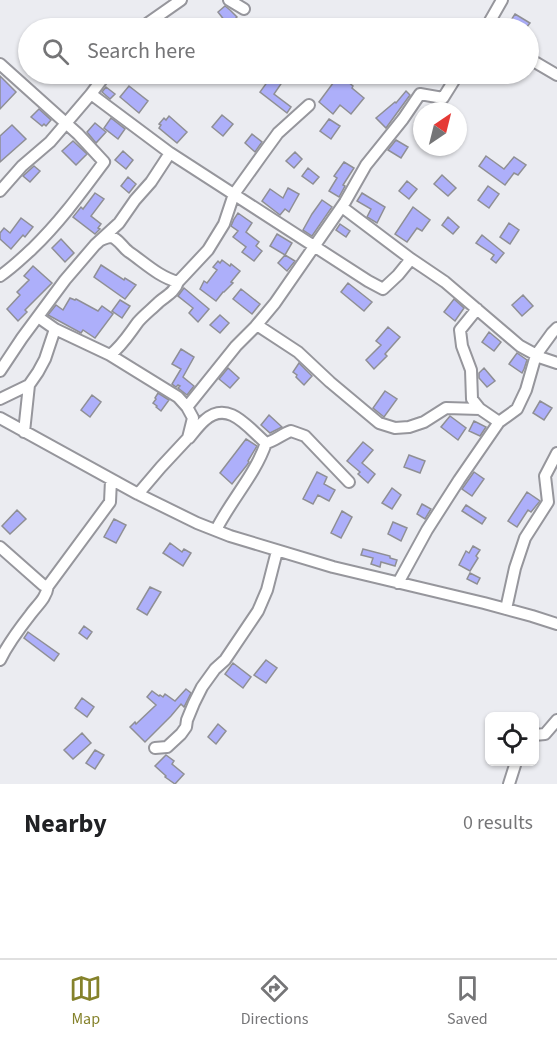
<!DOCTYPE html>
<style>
body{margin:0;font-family:"Source Sans 3",sans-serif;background:#f2f2f2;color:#202124}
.controls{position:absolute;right:18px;bottom:18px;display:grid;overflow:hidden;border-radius:9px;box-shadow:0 2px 4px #0004}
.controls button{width:54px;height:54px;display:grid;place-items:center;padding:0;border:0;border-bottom:2px solid #e0e0e0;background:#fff;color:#202124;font:30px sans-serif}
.compass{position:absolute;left:413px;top:102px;width:54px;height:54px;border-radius:50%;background:#fff;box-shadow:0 2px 4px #0004;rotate:35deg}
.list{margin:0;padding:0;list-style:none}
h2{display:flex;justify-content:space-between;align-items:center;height:78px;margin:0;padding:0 24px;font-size:26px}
h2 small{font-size:20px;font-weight:400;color:#757577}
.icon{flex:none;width:33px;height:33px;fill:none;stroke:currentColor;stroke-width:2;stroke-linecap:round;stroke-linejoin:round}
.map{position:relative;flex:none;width:557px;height:784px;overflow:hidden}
.search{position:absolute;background:#fff;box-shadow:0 2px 4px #0004;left:18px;right:18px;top:18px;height:66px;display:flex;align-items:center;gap:15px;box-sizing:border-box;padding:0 21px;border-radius:33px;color:#757577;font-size:22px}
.sheet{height:174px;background:#fff}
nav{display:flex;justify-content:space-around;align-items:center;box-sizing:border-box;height:84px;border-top:2px solid #e0e0e0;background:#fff;font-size:16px;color:#757577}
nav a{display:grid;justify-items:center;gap:3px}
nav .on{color:#85822b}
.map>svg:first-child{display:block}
.building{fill:#adaffa;stroke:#8f8f94;stroke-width:1.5}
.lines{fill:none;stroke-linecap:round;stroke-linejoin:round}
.minor-casing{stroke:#96969c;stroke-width:14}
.minor{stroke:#fff;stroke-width:10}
</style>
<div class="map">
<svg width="557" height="784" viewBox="0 0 557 784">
<rect width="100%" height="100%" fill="#ebecf1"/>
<path class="building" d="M 225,6 L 230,10 L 237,17 L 228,25 L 218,12 Z
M 515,14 L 530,23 L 526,28 L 506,28 Z
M 273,74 L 283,81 L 274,94 L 291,107 L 287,113 L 260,92 Z
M 339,75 L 353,86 L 352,88 L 364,98 L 351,114 L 340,105 L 333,114 L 319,102 Z
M 0,76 L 16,92 L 0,109 Z
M 129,86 L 148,101 L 139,113 L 120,97 Z
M 106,87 L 115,94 L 110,99 L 102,92 Z
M 406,91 L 410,95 L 386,128 L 376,118 L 395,102 L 396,103 Z
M 39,109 L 51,120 L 46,126 L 44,124 L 42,126 L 31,117 Z
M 222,115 L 233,124 L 223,136 L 212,127 Z
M 169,116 L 187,132 L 177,143 L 159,128 L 161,125 L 159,124 L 164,118 L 166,120 Z
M 111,118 L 125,129 L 118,139 L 104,128 Z
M 329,119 L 340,126 L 331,139 L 320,131 Z
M 95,123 L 106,132 L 96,143 L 87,132 Z
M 12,125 L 26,139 L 0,162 L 0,136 Z
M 252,134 L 262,142 L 255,152 L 245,143 Z
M 396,140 L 408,147 L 401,158 L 388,150 Z
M 73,141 L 87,154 L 76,165 L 62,151 Z
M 123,151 L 133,160 L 126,169 L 115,160 Z
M 295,152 L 302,159 L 294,168 L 286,161 Z
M 486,156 L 504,169 L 514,157 L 526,165 L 518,175 L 514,173 L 505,185 L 479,166 Z
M 344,162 L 354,168 L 343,185 L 345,186 L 339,197 L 329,191 L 337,178 L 334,176 Z
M 34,166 L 40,171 L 30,182 L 23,176 Z
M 308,168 L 319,177 L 313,184 L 302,176 Z
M 442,175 L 456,188 L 448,196 L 434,184 Z
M 128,177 L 136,184 L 129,193 L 121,186 Z
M 407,181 L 417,189 L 409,199 L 399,191 Z
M 488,186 L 499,194 L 489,208 L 478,200 Z
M 288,188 L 299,194 L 289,212 L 285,209 L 280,215 L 262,201 L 270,189 L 283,198 Z
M 95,193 L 104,199 L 91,216 L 101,224 L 98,228 L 100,229 L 95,234 L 73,217 L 81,207 L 83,209 Z
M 362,193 L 385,207 L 377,223 L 367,217 L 371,209 L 357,201 Z
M 322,200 L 332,207 L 312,236 L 303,230 L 312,214 Z
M 413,207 L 430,220 L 422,231 L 417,228 L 407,242 L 395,234 Z
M 238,213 L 252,223 L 246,232 L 259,242 L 256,246 L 262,251 L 254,261 L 242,252 L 246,247 L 233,237 L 238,231 L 231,226 L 234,219 Z
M 448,217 L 459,227 L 453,234 L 442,225 Z
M 21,218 L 33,227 L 25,237 L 23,235 L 11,249 L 0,239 L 0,233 L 4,228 L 10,233 Z
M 509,223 L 519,230 L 510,244 L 500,237 Z
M 340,224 L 350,231 L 346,237 L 336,230 Z
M 277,234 L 292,243 L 285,255 L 270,246 Z
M 482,235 L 504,253 L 496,263 L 491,259 L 494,255 L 476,243 Z
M 61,239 L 74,253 L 65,262 L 52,248 Z
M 285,255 L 295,261 L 287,271 L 278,263 Z
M 222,260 L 230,266 L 231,264 L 240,271 L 231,282 L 233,283 L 224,292 L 223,292 L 216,301 L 200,289 L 204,281 L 207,283 L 217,270 L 213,267 L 218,261 L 220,263 Z
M 101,265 L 124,280 L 125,278 L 136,285 L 125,299 L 94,277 Z
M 33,266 L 52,283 L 25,310 L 27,312 L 18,321 L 7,309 L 20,295 L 17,292 L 29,280 L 24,276 Z
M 348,283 L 372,302 L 364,311 L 341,292 Z
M 184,288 L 209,309 L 198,322 L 189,313 L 193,308 L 178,296 Z
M 241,289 L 260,304 L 252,314 L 233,299 Z
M 523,295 L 533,306 L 522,316 L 512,305 Z
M 70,298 L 75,300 L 76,299 L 98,311 L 102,306 L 113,314 L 95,338 L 83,330 L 81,333 L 48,315 L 56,305 L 63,310 Z
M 454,299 L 464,308 L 455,321 L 444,312 Z
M 120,300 L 130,306 L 122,318 L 112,311 Z
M 220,315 L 229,323 L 220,333 L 210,325 Z
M 388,327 L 400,337 L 385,354 L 387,356 L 374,369 L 366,360 L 381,345 L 376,341 Z
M 489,332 L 501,342 L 494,351 L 482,342 Z
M 181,349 L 194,357 L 183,377 L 194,386 L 187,395 L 178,388 L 180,386 L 178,385 L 176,387 L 172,384 L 181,369 L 172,364 Z
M 517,353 L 527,360 L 524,369 L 522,373 L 509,364 Z
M 299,363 L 312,376 L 304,385 L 296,377 L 297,375 L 293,372 Z
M 228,368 L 239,378 L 230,388 L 219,379 Z
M 484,368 L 495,381 L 487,387 L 479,378 L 479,373 Z
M 385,391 L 397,399 L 384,417 L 373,408 Z
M 158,393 L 169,400 L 161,411 L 156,407 L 157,406 L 153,403 L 156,399 L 155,398 Z
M 92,395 L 101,402 L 90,417 L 81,410 Z
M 540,401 L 552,408 L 544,420 L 533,413 Z
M 269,415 L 282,427 L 270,433 L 261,425 Z
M 450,416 L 466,428 L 458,440 L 441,427 Z
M 474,421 L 486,427 L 480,436 L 469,431 Z
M 246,439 L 257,446 L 248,461 L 249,462 L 247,465 L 232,484 L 220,473 Z
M 363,442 L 373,450 L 362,463 L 375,474 L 368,483 L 358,474 L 360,472 L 347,461 Z
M 409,455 L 425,461 L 420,473 L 404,467 Z
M 317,472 L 327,477 L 324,484 L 335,490 L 329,501 L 318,495 L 313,504 L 303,499 Z
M 474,472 L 484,479 L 472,496 L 462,489 Z
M 392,488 L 401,495 L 392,509 L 382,503 Z
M 527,492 L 540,501 L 531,512 L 528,510 L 517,527 L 508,521 Z
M 422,504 L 431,509 L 425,519 L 417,514 Z
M 466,505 L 486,518 L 482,524 L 462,511 Z
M 17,510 L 26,519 L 10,534 L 2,526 Z
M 342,511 L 352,517 L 341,538 L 331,533 Z
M 114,519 L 126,525 L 116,543 L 104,537 Z
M 393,522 L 407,528 L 401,541 L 388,534 Z
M 170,543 L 182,552 L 184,549 L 191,553 L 183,566 L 163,553 Z
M 473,546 L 480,550 L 476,556 L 478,558 L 470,571 L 459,565 L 466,551 L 469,553 Z
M 363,549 L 390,556 L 390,558 L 397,560 L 395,566 L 381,562 L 380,567 L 371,564 L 373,558 L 361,555 Z
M 470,573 L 480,578 L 477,584 L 467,579 Z
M 150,587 L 161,592 L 147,615 L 137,609 Z
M 84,626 L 92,632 L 87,639 L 79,633 Z
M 28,632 L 59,654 L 54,661 L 24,638 Z
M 266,660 L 277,668 L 266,683 L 254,675 Z
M 233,663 L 251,677 L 243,688 L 225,674 Z
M 186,689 L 191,693 L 184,707 L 181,704 L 171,716 L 145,742 L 130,727 L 135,722 L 136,724 L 156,705 L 147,697 L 152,691 L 159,696 L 160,695 L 163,697 L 165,694 L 175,701 Z
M 82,698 L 94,707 L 87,717 L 75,708 Z
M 218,724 L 226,731 L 216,744 L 208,737 Z
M 82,733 L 91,743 L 73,759 L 64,750 Z
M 95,750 L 104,755 L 95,769 L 86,763 Z
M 166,755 L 174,761 L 172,764 L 184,774 L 175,784 L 165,777 L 166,776 L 155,766 Z"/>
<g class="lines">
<g class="minor-casing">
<path id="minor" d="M 229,0 L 244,9
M 141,28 L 181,0
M 486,28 L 502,0
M 528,58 L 557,75
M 0,64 L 78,134 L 104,162 C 81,193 60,222 32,249 C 21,259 12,268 0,276
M 91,94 L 106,74
M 0,191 L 22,166 L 50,142 L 91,94 L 170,153 L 368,281 L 383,289 L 398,275 L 411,259
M 342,207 L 411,259 L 445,282 L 520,346 L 542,358 L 557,363
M 178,282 L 208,250 L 224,224 L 234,194 L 262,155 L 278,133 L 309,105
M 477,309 L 460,330 L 462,346 L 471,370 L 472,399 L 480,409 L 499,422 L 517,409 L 526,390 L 536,355 L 552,333 L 557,328
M 257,325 L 298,352 L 330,382 L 379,423 L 395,428 L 409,427 L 424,422 L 446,408 L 480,409
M 55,329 L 110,355 C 122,346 129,334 138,322 C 144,315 152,309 159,302 C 166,296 175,292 178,282 C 159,277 145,263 129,252 C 123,248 118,238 111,237 C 107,237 104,239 101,240
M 110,355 L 178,397 L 187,407
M 0,371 L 22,338 L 65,280 L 95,245 L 119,223 L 135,200 L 151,182 L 170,153
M 0,399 L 29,385
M 0,418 L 138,494 L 197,523 L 230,536 L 333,567 L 484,603 L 532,616 L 557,624
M 24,432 L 29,385 L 38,372 L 45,359 L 55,329 L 38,317
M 189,438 C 194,432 199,425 205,420 C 229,399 249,429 266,443 C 275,441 282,434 291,431 L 305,436 L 349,482
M 138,494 L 161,467 L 188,438 L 193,418 L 187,407 L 236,346 L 255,327 L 275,303 L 345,202 L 366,165 L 403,119 L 420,94 L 443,98 L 458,74
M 216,530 C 231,500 255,475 266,443
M 0,547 L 43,585 L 48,586
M 398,583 L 427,530 L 459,480 L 499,422
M 506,609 L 515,568 L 525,538 L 548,502 L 545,476 L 557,453
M 0,660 C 8,644 19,629 30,615 C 37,605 46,599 48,586 L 110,502 L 111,480
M 534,735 L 545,734 L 557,720
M 155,748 L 167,747 L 181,734 L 186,727 L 187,720 L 194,703 L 202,687 L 215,669 L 225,660 L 258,611 L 267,590 L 277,551
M 509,784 L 516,762"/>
</g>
<use href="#minor" class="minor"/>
</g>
</svg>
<div class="controls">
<button><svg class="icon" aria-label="locate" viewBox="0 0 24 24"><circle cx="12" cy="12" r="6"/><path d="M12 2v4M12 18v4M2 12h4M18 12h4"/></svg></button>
</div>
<svg class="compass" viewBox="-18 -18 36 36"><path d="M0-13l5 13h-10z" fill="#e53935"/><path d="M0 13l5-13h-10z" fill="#757577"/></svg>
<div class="search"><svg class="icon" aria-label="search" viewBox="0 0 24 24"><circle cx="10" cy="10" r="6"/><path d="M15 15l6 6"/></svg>Search here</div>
</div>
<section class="sheet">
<h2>Nearby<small>0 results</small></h2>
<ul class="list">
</ul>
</section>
<nav>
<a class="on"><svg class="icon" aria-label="map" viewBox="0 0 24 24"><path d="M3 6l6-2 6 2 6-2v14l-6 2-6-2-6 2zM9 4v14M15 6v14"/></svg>Map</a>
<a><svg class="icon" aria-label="directions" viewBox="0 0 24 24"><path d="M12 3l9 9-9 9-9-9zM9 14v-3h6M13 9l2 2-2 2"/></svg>Directions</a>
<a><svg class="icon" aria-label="saved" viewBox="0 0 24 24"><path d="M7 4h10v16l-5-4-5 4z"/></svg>Saved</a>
</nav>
